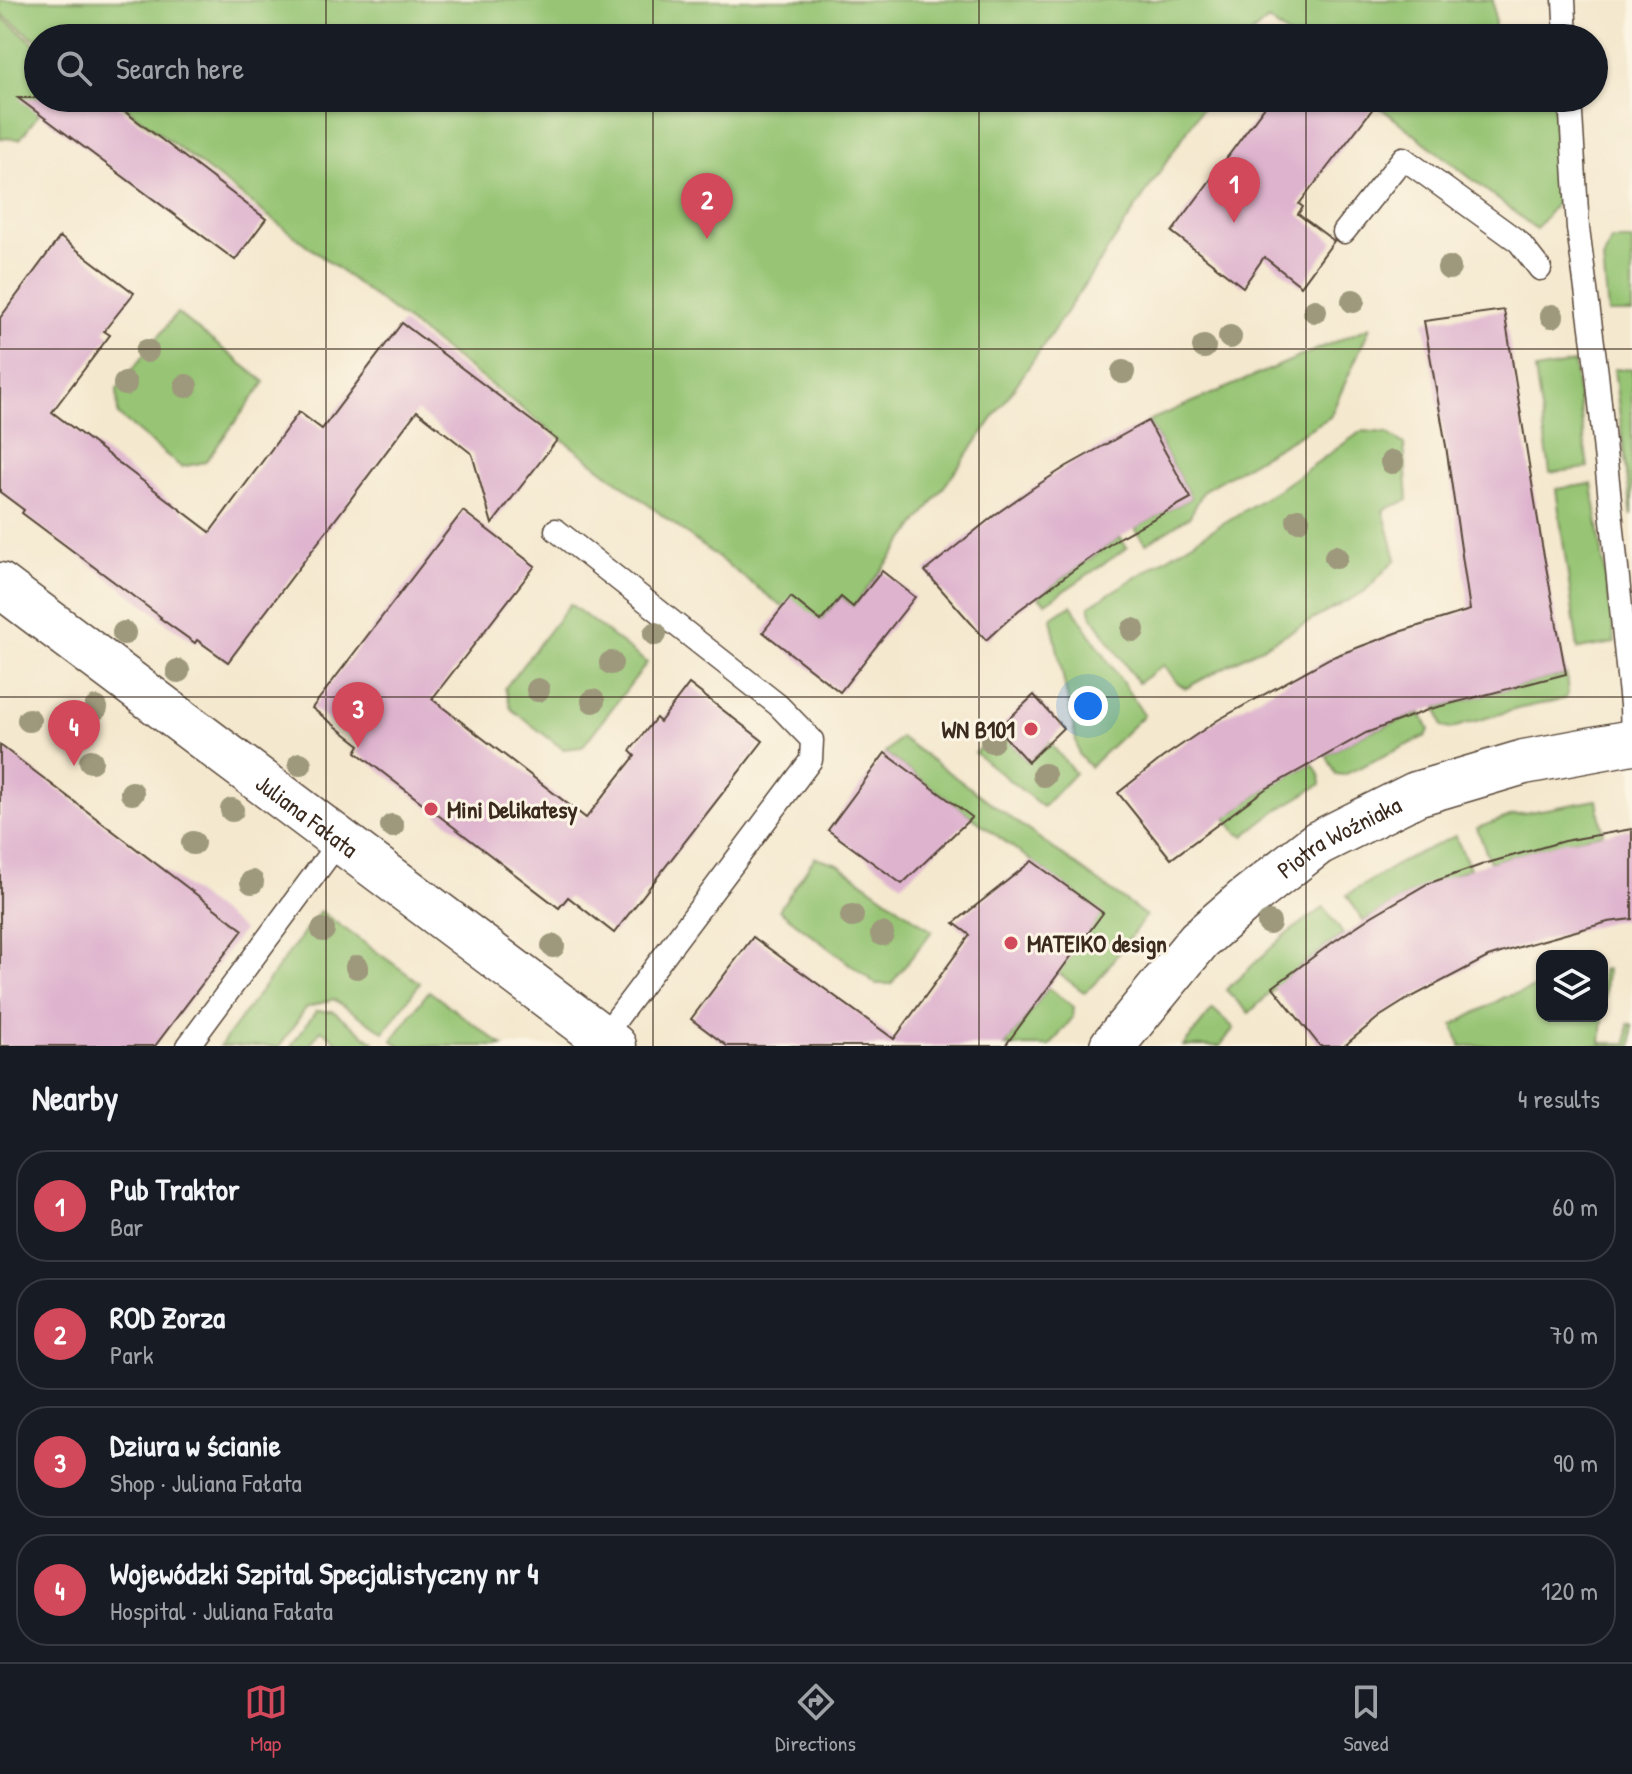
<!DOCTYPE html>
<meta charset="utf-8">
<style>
body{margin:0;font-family:"Patrick Hand",sans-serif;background:#20242c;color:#f1f3f6}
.controls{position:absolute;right:24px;bottom:24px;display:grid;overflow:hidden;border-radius:16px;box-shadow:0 2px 6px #0004}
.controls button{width:72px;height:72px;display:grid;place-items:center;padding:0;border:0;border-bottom:2px solid #363941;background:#171b24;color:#f1f3f6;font:40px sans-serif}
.you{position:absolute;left:1088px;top:706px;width:28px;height:28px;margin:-20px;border:6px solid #fff;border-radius:50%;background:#1a73e8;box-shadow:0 0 0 12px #1a73e833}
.badge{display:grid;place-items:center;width:52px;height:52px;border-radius:50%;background:#d1495b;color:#fff;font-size:26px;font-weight:700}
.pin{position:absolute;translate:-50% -66px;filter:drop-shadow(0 2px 4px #0008)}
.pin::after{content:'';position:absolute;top:42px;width:28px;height:24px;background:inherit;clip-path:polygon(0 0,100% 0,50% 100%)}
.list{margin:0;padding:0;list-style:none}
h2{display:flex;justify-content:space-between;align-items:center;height:104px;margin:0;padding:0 32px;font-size:34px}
h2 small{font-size:26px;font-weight:400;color:#9ea1a6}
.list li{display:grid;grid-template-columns:52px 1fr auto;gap:24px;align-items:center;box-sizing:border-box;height:112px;margin:0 16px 16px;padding:0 16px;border:2px solid #363941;border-radius:32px}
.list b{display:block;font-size:30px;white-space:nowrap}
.list p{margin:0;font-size:26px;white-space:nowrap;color:#9ea1a6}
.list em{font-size:26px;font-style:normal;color:#9ea1a6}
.icon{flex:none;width:44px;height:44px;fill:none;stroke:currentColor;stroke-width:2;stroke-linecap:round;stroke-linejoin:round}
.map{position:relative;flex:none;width:1632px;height:1046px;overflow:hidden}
.search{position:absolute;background:#171b24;box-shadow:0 2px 6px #0004;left:24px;right:24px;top:24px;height:88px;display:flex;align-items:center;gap:20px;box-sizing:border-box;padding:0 28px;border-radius:44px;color:#9ea1a6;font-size:30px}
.sheet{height:616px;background:#171b24}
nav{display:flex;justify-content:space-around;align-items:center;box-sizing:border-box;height:112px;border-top:2px solid #363941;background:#171b24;font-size:22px;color:#9ea1a6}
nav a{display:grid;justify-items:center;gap:4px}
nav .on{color:#d1495b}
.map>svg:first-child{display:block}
.green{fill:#97c574;stroke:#697849;stroke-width:2}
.building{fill:#deb3ce}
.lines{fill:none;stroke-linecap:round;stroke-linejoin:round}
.lane-casing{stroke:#574638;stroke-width:25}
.street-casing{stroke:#574638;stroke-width:47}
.lane{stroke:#fff;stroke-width:22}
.street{stroke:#fff;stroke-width:44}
.tree{fill:#9e997c}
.grid{fill:none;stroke:#3b2a1e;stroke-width:2;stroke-opacity:0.55}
.poi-dot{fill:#d1495b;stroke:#fcf5e5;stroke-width:3}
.labels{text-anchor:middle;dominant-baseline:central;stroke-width:6;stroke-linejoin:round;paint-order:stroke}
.poi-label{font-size:24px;font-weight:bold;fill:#3b2a1e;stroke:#fcf5e5;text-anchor:start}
.street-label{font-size:24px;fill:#3b2a1e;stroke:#fcf5e5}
</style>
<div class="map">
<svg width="1632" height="1046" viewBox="0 0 1632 1046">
<rect width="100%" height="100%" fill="#fcf5e5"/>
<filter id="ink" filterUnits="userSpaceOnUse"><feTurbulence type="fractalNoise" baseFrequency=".0125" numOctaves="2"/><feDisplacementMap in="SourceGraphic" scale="16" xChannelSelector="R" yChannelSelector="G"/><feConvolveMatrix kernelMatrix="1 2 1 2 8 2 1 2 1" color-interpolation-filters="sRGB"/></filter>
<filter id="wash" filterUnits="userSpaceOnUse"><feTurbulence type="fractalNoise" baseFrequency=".006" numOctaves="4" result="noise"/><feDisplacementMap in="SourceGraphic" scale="32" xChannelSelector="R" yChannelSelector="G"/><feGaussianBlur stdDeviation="1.8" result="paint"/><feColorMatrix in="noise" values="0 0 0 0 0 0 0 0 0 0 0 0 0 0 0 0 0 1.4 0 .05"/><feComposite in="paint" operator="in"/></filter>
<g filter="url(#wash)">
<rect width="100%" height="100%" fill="#f4e8ce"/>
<path class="green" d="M 0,0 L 1493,0 L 1496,38 L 1291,38 L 1268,20 L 1253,33 L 1249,38 L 38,38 L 38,41 L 0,13 Z
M 0,16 L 38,46 L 38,98 L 51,98 L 20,139 L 0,138 Z
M 113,98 L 1209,98 C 1094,270 982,444 853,607 L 841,597 L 821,621 L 783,607 Z
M 1368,98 L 1554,98 L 1556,204 L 1536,229 Z
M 1611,240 L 1632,240 L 1632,313 L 1608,313 L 1603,260 Z
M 177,313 L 265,382 L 205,462 L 181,467 L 118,415 L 117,389 Z
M 1370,327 L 1330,417 L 1204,490 L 1190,516 L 1146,544 L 1135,528 L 1191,498 L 1148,421 Z
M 1574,363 L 1588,468 L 1550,473 L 1535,370 Z
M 1614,369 L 1632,369 L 1632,516 Z
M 1362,431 L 1387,433 L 1404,444 L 1408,500 L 1383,510 L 1396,559 L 1364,592 L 1186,688 L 1178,684 L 1164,665 L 1138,683 L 1092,616 L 1089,606 L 1282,487 Z
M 1592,484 L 1615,643 L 1578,649 L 1556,489 Z
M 1120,537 L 1127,548 L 1046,603 L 1038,596 Z
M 570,604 L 647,663 L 582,747 L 563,749 L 511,709 L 505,688 Z
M 1071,605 L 1144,715 L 1090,767 L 1079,755 L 1051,618 Z
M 1566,674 L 1568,694 L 1564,699 L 1517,709 L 1449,729 L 1442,726 L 1437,707 Z
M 1421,713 L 1429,730 L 1426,736 L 1344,775 L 1336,774 L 1326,755 L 1366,733 Z
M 998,729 L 1028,762 L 1050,743 L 1075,773 L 1043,807 L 975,753 Z
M 900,737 L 1146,916 L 1096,983 L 1084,992 L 1058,973 L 1102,913 L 885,753 Z
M 1312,763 L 1320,775 L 1321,784 L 1276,811 L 1244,836 L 1237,833 L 1226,818 L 1264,790 Z
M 1597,800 L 1603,834 L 1576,839 L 1490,862 L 1477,828 L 1513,815 Z
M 1455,836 L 1470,868 L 1407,896 L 1363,921 L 1347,895 L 1406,859 Z
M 815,857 L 838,864 L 932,931 L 891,984 L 876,984 L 779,910 Z
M 1324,907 L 1343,934 L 1289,975 L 1249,1013 L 1226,990 L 1284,936 Z
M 320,911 L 420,983 L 384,1032 L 333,999 L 306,1008 L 280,1046 L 220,1046 Z
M 1607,969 L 1601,1043 L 1627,1043 L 1628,1024 L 1632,1024 L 1632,1046 L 1461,1046 L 1453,1025 L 1505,997 L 1542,986 L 1542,1016 L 1602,1016 L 1602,970 Z
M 1048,988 L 1074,1007 L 1073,1017 L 1050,1046 L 1005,1046 Z
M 429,991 L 503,1046 L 400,1046 L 392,1040 Z
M 1213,1009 L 1234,1028 L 1220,1046 L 1183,1046 Z
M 316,1011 L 333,1011 L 374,1042 L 371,1046 L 344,1046 L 321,1030 L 309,1046 L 291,1046 Z"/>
<g id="blocks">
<path class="building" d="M 18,98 L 107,98 L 266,219 L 235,260 Z
M 1271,98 L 1381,98 L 1299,204 L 1303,207 L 1298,214 L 1334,241 L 1301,286 L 1264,257 L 1243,287 L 1172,232 Z
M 60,237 L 134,293 L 104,331 L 110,335 L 52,412 L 210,532 L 299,412 L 322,429 L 402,323 L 557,440 L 492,524 L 472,454 L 417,411 L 228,662 L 197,640 L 195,643 L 160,618 L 161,617 L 22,513 L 24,510 L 0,492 L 0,318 Z
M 1504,310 L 1542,545 L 1566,674 L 1430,709 L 1366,733 L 1264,790 L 1171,859 L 1118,793 L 1162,758 L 1218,720 L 1330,658 L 1399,632 L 1470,610 L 1446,446 L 1424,321 Z
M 1148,421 L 1191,498 L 1120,537 L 1082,564 L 1019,610 L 986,640 L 925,571 L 996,514 L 1033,488 L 1067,466 Z
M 463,511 L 535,566 L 432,699 L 586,818 L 635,756 L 630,751 L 656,718 L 660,722 L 689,684 L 763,741 L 614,933 L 568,897 L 559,908 L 356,752 L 360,745 L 312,708 Z
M 882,571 L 915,597 L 840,692 L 763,632 L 791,597 L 821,621 L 841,597 L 853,607 Z
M 1034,695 L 1063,728 L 1028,762 L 998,729 Z
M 0,745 L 243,930 L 155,1046 L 0,1046 Z
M 885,753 L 972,817 L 902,884 L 828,830 Z
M 1632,829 L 1632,919 L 1608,922 L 1526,945 L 1488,957 L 1406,1000 L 1379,1017 L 1344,1046 L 1320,1046 L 1273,987 L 1333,942 L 1372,916 L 1427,884 L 1484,864 L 1564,841 Z
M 1032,861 L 1103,913 L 1005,1046 L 727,1046 L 691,1019 L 753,937 L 894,1039 L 970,935 L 954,923 Z"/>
</g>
</g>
<g filter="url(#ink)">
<use href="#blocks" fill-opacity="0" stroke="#574638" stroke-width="2"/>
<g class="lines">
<g class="lane-casing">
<path id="lane" d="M 1564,0 L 1566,38
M 1570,98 L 1578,228 L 1597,374 L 1631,705 L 1632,742
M 1344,232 L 1403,158 L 1519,242 L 1540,269
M 556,530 L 778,705 L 812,740 L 811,760 L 603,1037
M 188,1046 L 340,840"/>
</g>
<g class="street-casing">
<g id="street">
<path id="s1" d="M 0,585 L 614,1046"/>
<path id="s2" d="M 1112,1046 L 1199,940 L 1245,900 L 1318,843 L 1416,794 L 1524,762 L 1632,742"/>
</g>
</g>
<use href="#lane" class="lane"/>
<use href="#street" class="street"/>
</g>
<g class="tree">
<circle cx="1449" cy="268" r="12"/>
<circle cx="1353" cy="301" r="12"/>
<circle cx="1315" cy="311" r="12"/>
<circle cx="1552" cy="316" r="12"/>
<circle cx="1230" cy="337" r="12"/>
<circle cx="1204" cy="347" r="12"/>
<circle cx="147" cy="351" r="12"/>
<circle cx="1123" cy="372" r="12"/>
<circle cx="125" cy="384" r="12"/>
<circle cx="186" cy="386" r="12"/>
<circle cx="1392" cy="462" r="12"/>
<circle cx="1298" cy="520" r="12"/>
<circle cx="1336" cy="557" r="12"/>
<circle cx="1133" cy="630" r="12"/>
<circle cx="124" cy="633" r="12"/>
<circle cx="655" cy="634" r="12"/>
<circle cx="611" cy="663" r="12"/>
<circle cx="178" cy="671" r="12"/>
<circle cx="538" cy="690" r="12"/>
<circle cx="593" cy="701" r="12"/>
<circle cx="96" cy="708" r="12"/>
<circle cx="29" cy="720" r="12"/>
<circle cx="992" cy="741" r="12"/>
<circle cx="91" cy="761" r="12"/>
<circle cx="300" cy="764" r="12"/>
<circle cx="1044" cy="775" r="12"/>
<circle cx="132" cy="793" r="12"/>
<circle cx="232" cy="810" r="12"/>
<circle cx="392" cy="826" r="12"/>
<circle cx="193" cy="843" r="12"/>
<circle cx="252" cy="882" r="12"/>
<circle cx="852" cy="916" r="12"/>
<circle cx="1269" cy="923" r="12"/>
<circle cx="323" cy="930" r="12"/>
<circle cx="882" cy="934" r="12"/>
<circle cx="553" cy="946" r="12"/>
<circle cx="357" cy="967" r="12"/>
</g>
</g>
<path class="grid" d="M 326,0 L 326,38M 653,0 L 653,38M 979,0 L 979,38M 1306,0 L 1306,38M 326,98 L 326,1046M 653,98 L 653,1046M 979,98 L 979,1046M 1306,98 L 1306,1046M 0,349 L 1632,349M 0,697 L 1632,697"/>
<g class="poi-dot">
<circle cx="1031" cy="729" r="8"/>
<circle cx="431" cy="809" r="8"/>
<circle cx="1011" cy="943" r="8"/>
</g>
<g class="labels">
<g class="poi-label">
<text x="1015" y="729" text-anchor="end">WN B101</text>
<text x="447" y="809">Mini Delikatesy</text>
<text x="1027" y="943">MATEIKO design</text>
</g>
<g class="street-label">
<text stroke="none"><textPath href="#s1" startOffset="384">Juliana Fałata</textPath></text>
<text stroke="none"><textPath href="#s2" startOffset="312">Piotra Woźniaka</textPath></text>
</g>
</g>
</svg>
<div class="controls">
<button><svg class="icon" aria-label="layers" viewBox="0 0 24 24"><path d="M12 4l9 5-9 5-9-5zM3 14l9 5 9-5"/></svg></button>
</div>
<div class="you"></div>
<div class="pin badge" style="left:1234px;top:223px">1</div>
<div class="pin badge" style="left:707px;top:239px">2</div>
<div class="pin badge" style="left:358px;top:748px">3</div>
<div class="pin badge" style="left:74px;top:766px">4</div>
<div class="search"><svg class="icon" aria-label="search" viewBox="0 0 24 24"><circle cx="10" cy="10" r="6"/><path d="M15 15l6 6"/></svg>Search here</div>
</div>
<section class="sheet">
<h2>Nearby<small>4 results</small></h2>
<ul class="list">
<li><span class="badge">1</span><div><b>Pub Traktor</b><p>Bar</p></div><em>60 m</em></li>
<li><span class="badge">2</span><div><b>ROD Zorza</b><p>Park</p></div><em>70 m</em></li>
<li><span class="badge">3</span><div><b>Dziura w ścianie</b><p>Shop · Juliana Fałata</p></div><em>90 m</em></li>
<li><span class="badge">4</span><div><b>Wojewódzki Szpital Specjalistyczny nr 4</b><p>Hospital · Juliana Fałata</p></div><em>120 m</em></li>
</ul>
</section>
<nav>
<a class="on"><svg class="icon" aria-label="map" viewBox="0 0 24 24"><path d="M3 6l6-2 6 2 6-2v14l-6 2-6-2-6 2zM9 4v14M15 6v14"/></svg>Map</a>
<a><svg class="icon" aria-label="directions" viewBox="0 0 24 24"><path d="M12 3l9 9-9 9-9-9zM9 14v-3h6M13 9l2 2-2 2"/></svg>Directions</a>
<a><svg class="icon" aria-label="saved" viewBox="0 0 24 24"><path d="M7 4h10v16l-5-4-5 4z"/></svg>Saved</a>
</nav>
